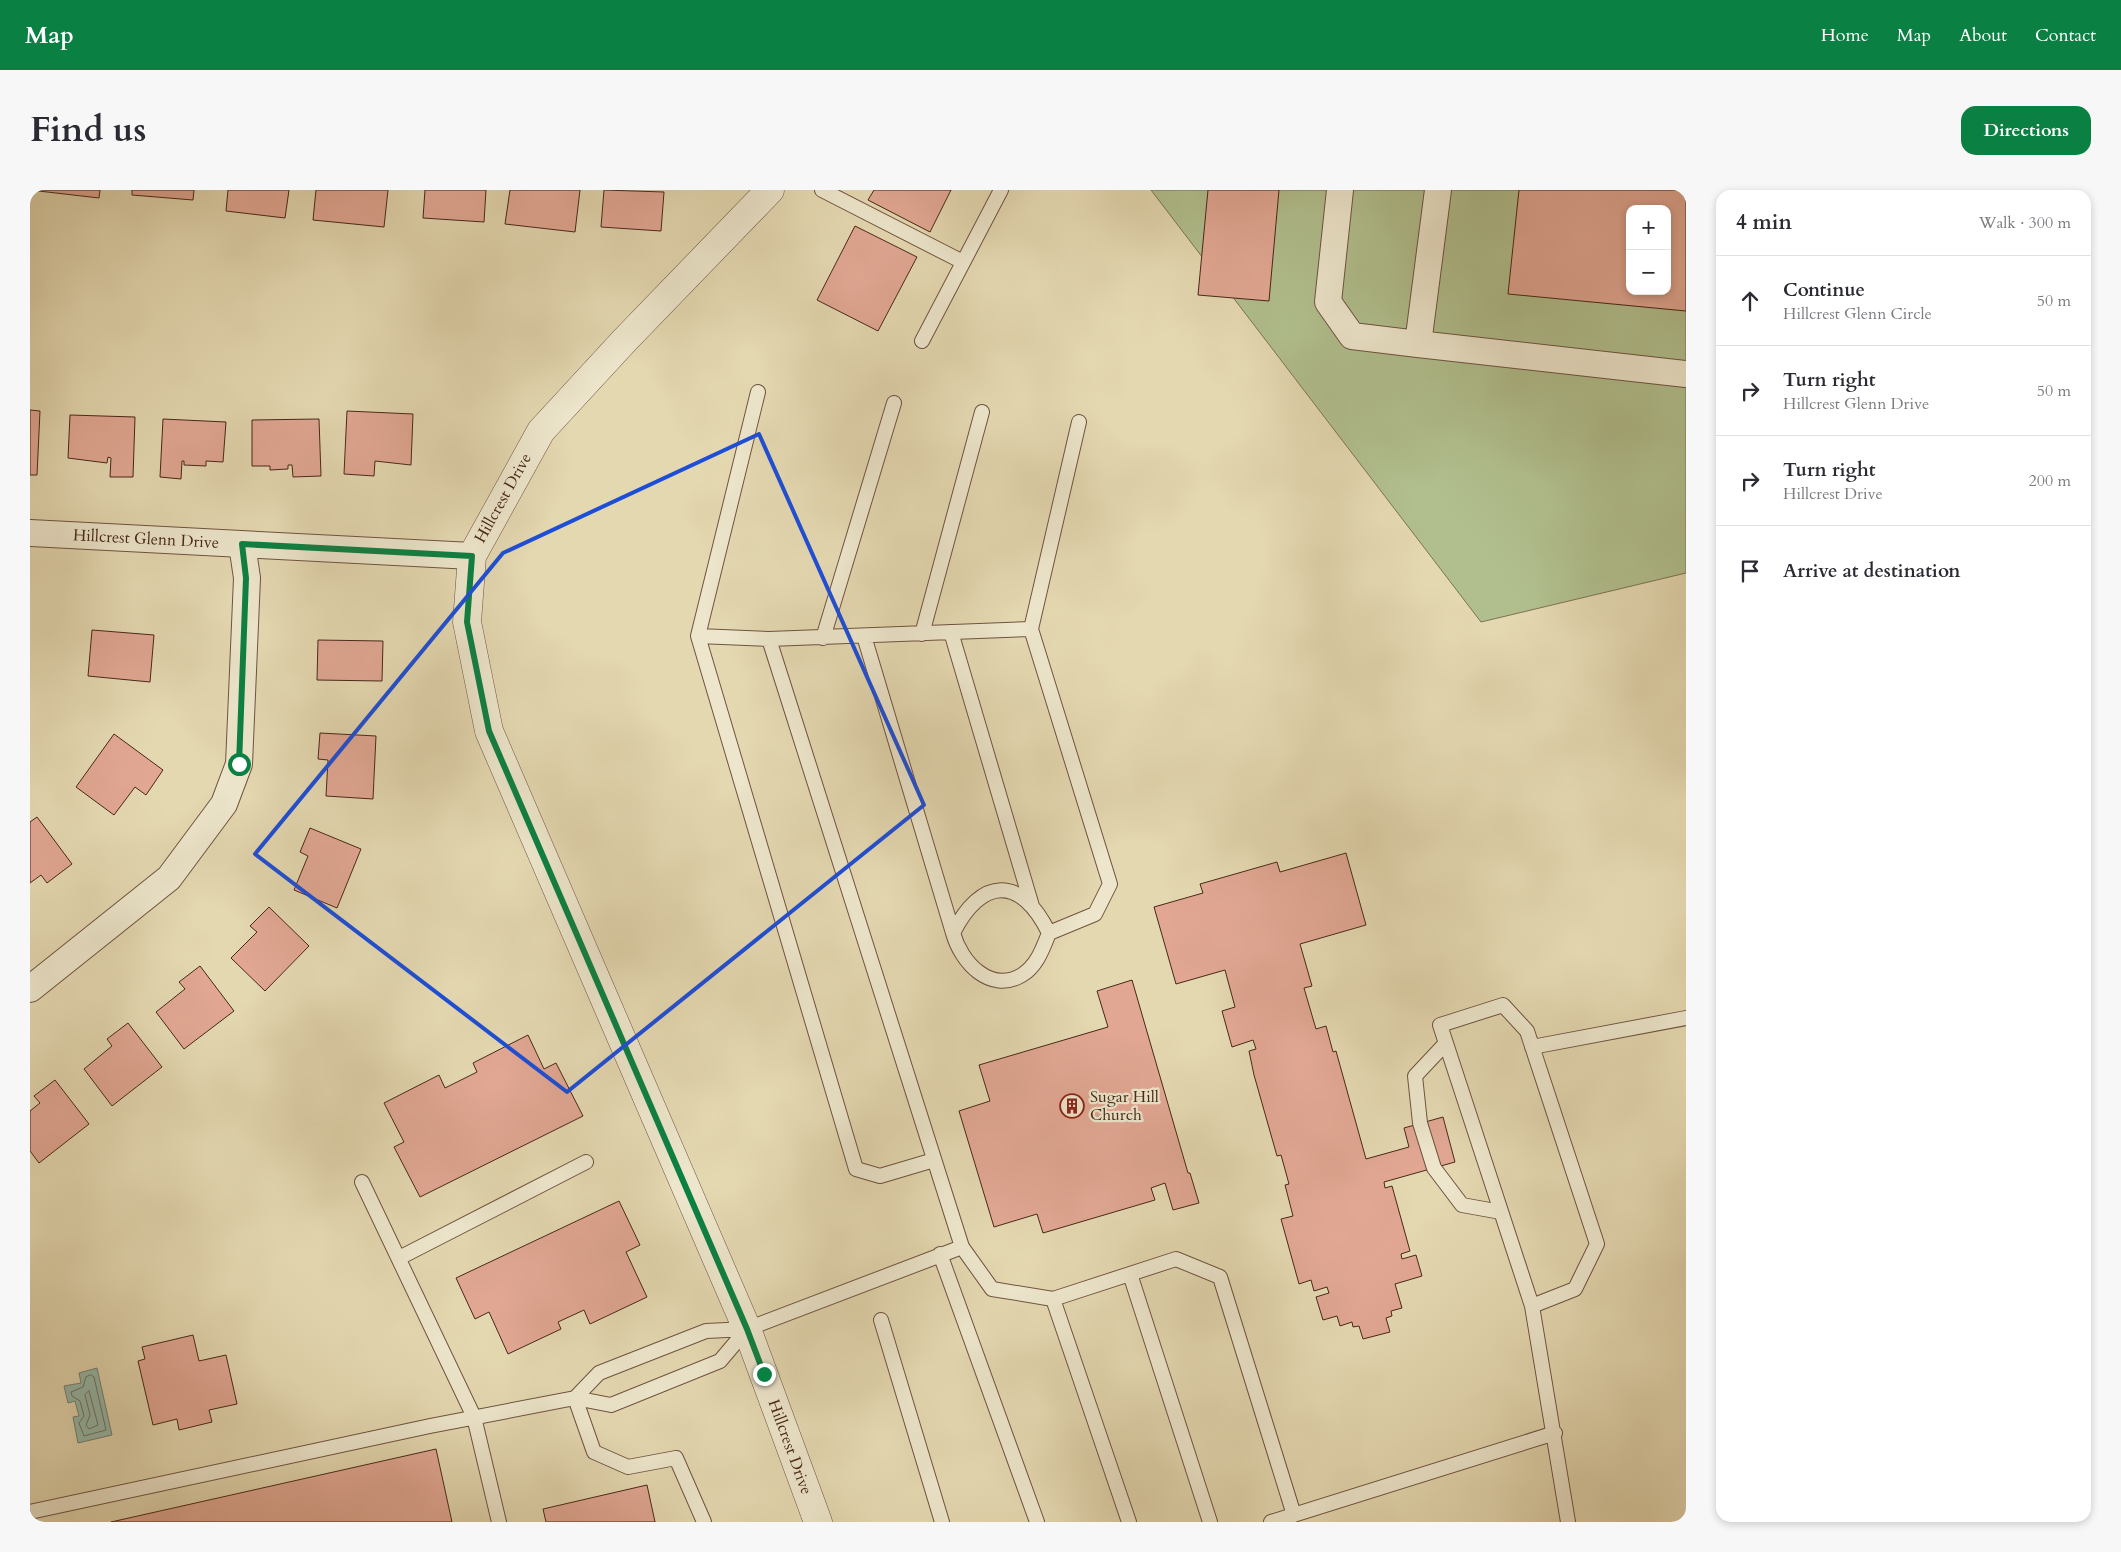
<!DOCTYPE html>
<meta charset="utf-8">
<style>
body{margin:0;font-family:Cardo,serif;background:#f7f7f7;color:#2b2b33}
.controls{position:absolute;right:15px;top:15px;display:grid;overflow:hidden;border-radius:10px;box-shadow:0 2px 8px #0003}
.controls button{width:45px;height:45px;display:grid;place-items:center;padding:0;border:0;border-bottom:1px solid #e1e1e2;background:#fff;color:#2b2b33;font:25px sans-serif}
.stop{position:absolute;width:15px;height:15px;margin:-11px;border:4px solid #0b8043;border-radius:50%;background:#fff}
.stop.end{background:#0b8043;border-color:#fff;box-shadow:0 1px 5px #0008}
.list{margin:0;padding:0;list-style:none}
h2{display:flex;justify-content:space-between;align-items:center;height:65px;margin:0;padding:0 20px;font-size:21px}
h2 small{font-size:16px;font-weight:400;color:#7c7c81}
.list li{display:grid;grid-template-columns:32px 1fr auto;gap:15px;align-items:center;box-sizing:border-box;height:90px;padding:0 20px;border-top:1px solid #e1e1e2}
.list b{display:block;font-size:19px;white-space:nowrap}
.list p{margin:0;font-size:16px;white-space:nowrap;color:#7c7c81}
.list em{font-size:16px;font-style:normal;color:#7c7c81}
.icon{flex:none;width:28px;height:28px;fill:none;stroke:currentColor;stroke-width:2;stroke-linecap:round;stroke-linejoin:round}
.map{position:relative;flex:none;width:1656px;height:1332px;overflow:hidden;border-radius:15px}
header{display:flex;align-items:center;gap:30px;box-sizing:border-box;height:70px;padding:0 25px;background:#0b8043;color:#fff}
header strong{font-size:24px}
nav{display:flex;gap:28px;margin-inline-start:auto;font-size:18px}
.intro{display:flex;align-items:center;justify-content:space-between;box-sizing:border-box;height:120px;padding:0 30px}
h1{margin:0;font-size:35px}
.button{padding:12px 22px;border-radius:15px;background:#0b8043;color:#fff;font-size:18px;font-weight:700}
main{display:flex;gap:30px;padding:0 30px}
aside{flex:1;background:#fff;border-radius:15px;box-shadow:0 2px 8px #0003}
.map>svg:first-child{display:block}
.green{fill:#b1bf8e;stroke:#7c7354;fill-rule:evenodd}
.water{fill:#95baac;stroke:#767f71}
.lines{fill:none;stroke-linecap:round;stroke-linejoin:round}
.shore{stroke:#6e7062;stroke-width:1}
.building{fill:#e1a793;stroke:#482719;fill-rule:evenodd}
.service-casing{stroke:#6f533f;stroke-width:16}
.minor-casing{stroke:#6f533f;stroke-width:28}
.tertiary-casing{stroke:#6f533f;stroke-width:29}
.service{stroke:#ede6cc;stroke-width:14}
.minor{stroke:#ede6cc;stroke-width:26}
.tertiary{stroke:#ede6cc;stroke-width:28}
.route{stroke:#0b8043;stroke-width:6}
.marked{fill:none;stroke:#1d4ed8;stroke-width:4;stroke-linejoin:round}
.labels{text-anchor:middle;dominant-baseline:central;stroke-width:4.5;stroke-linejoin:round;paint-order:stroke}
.street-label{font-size:16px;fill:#482719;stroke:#ede6cc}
.poi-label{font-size:16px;fill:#482719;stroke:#ede6cc;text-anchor:start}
</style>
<header>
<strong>Map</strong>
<nav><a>Home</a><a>Map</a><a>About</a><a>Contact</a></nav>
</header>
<div class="intro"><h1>Find us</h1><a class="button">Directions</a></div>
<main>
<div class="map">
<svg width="1656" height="1332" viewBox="0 0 1656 1332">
<rect width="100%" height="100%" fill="#e4d8b1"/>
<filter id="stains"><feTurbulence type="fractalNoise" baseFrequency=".004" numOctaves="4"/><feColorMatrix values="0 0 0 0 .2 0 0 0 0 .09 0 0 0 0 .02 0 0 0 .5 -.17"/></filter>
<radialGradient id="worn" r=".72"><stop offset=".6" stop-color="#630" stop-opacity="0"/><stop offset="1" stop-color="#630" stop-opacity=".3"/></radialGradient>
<path class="green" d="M 1121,0 L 1656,0 L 1656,383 L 1451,432 ZM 1600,19 L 1637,19 L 1637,101 L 1600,101 Z"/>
<path class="water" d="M 67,1178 L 82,1245 L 48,1253 L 43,1227 L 49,1226 L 45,1211 L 38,1213 L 34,1196 L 51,1193 L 49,1183 Z"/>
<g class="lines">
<path class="shore" d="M 61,1185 L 64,1187 L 76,1240 L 54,1246 L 49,1233 L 54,1226 L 50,1211 L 42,1206 L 41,1202 L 53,1197 L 56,1187 Z
M 59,1201 L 68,1235 L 59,1239 L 56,1235 L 60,1225 L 55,1205 Z"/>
</g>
<path class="building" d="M 0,0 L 70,0 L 69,8 Z
M 102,0 L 164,0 L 163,10 L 102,5 Z
M 198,0 L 259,0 L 255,28 L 196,21 Z
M 286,0 L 358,0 L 354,37 L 283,30 Z
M 395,0 L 456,0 L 454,32 L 393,28 Z
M 480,0 L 550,0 L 545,42 L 475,34 Z
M 574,0 L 634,2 L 631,41 L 571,37 Z
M 844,0 L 921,0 L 900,42 L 838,10 Z
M 1178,0 L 1249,0 L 1239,111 L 1168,105 Z
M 1489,0 L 1656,0 L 1656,121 L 1478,104 ZM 1600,19 L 1637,19 L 1637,101 L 1600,101 Z
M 825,36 L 887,67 L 848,141 L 787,110 Z
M 0,220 L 10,221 L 7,285 L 0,285 Z
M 317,221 L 383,224 L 381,275 L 345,271 L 344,286 L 314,284 Z
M 40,225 L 105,227 L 103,287 L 80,287 L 81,268 L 78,267 L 77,273 L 38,268 Z
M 133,229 L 196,232 L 193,272 L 176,271 L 176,276 L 154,275 L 154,271 L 152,271 L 151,289 L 130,287 Z
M 289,229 L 291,286 L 263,287 L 262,275 L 258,275 L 258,279 L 240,280 L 240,276 L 222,276 L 222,230 Z
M 62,440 L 124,445 L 120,492 L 58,486 Z
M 288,450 L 353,451 L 352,491 L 287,490 Z
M 290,543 L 346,546 L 343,609 L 296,606 L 298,570 L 288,569 Z
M 84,544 L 133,580 L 116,605 L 105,597 L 84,625 L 46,597 Z
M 7,627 L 42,674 L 17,693 L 11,685 L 0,693 L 0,632 Z
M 280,638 L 331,659 L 307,718 L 264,700 L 278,666 L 270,662 Z
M 1316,663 L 1336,735 L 1270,754 L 1282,796 L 1274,798 L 1286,839 L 1296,836 L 1303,862 L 1306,861 L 1336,969 L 1379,957 L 1374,938 L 1413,927 L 1425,972 L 1354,992 L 1355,998 L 1362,996 L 1380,1061 L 1371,1064 L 1372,1069 L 1386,1065 L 1392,1086 L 1365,1094 L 1372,1118 L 1361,1121 L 1362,1126 L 1356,1128 L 1360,1142 L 1333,1149 L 1329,1136 L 1323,1137 L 1322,1132 L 1310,1136 L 1307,1126 L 1293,1130 L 1286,1107 L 1299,1103 L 1297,1097 L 1284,1101 L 1281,1090 L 1269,1094 L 1251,1029 L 1263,1026 L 1255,995 L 1259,994 L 1251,965 L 1247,966 L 1224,885 L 1219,861 L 1226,859 L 1223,850 L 1202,857 L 1192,821 L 1205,817 L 1195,780 L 1146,794 L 1124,717 L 1173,703 L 1170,694 L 1247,672 L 1250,682 Z
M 239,717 L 279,756 L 235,801 L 201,768 L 227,742 L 220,736 Z
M 170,776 L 204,821 L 154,859 L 126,822 L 155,799 L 149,792 Z
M 1102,790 L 1158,983 L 1160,983 L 1169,1013 L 1143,1020 L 1135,993 L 1121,998 L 1125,1010 L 1013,1043 L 1007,1024 L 964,1037 L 929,921 L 960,911 L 949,875 L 1078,837 L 1067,801 Z
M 98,833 L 132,877 L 82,916 L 54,879 L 82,856 L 77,849 Z
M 498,845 L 514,879 L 526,873 L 553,926 L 390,1007 L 364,957 L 374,952 L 354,913 L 409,885 L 415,898 L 447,882 L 443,873 Z
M 25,890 L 59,934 L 9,973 L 0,961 L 0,921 L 10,913 L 4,906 Z
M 589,1011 L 610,1055 L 596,1062 L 617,1107 L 560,1134 L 554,1120 L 528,1132 L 531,1139 L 478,1164 L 459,1122 L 445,1129 L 426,1088 Z
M 163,1145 L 169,1171 L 196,1165 L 207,1214 L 179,1220 L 182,1232 L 149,1240 L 147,1229 L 123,1235 L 108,1171 L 115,1169 L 112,1157 Z
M 406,1259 L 422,1332 L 81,1332 Z
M 617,1295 L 625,1332 L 516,1332 L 513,1319 Z"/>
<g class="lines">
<g class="service-casing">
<path id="service" d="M 792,0 L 933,72
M 892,151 L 971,0
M 728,202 L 668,446 L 739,449
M 1001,439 L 1049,232
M 921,442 L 1002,716
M 892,444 L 952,222
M 668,446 L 826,979 L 850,986 L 904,970
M 834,446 L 923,743
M 793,448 L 864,213
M 1416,853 L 1385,886 L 1390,933 L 1404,978 L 1432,1015 L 1471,1022
M 1502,857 L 1656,828
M 332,992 L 444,1227 L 469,1332
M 932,1057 L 962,1099 L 1023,1109 L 1146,1069 L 1190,1087 L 1264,1325
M 910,1064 L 1007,1332
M 369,1068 L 556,972
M 1100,1084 L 1180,1332
M 1023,1109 L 1099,1332
M 1502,1116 L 1545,1099 L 1567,1054 L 1497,841 L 1473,815 L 1410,835 L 1502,1116 L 1538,1332
M 851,1130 L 912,1332
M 545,1208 L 569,1183 L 676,1141 L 717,1139 L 932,1057 L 739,449 L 1001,439 L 1080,694 L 1065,724 L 1019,743 C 1013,758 1007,776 992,785 C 960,804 931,772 923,743 C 951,687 991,685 1019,743
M 545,1208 L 564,1262 L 598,1277 L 646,1268 L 674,1332
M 0,1322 L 400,1236 L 545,1208 L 581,1215 L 690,1171 L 717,1139
M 1241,1332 L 1525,1243"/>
</g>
<g class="minor-casing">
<path id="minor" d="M 1310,0 L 1298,112 L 1322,146 L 1388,154
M 1408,0 L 1388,154 L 1656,184
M 0,343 L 442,366
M 0,799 L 139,688 L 194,614 L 209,574 L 217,388 L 212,354"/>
</g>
<g class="tertiary-casing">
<path id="tertiary" d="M 740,0 L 594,151 L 511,241 L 442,366 L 437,432 L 459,541 L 717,1139 L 788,1332"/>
</g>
<use href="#service" class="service"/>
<use href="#minor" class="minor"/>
<use href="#tertiary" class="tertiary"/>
</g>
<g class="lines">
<path class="route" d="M 209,574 L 216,388 L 212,354 L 442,366 L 437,432 L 459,541 L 717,1139 L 734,1184"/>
</g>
<path class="marked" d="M 729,244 L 894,615 L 537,902 L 225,664 L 473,363 Z"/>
<defs>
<g id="building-ring" transform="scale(1.25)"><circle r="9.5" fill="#ede6cc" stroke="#8f2418" stroke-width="1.5"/><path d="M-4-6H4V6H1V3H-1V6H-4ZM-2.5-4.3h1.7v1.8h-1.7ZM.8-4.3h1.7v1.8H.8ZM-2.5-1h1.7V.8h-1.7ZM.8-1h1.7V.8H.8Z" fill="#8f2418"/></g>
</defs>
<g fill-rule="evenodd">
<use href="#building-ring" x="1042" y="916"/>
</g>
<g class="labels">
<g class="street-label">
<text transform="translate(473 308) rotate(-61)">Hillcrest Drive</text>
<text transform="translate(116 349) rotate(3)">Hillcrest Glenn Drive</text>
<text transform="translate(760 1257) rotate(70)">Hillcrest Drive</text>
</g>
<g class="poi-label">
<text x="1060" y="907">Sugar Hill<tspan x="1060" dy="18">Church</tspan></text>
</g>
</g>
<rect width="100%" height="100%" filter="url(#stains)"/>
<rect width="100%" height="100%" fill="url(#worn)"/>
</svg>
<div class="controls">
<button>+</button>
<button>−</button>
</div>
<div class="stop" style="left:209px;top:574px"></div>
<div class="stop end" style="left:734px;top:1184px"></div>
</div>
<aside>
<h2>4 min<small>Walk · 300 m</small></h2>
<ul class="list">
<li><svg class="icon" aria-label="ahead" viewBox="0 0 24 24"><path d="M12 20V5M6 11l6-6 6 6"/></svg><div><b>Continue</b><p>Hillcrest Glenn Circle</p></div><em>50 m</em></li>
<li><svg class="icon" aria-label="right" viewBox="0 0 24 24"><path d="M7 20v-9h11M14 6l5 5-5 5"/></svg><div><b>Turn right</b><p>Hillcrest Glenn Drive</p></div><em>50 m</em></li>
<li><svg class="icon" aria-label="right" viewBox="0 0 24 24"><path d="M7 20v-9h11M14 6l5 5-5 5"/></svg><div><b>Turn right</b><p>Hillcrest Drive</p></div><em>200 m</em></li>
<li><svg class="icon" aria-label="arrive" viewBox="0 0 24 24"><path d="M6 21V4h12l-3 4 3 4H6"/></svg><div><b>Arrive at destination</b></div></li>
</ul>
</aside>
</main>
